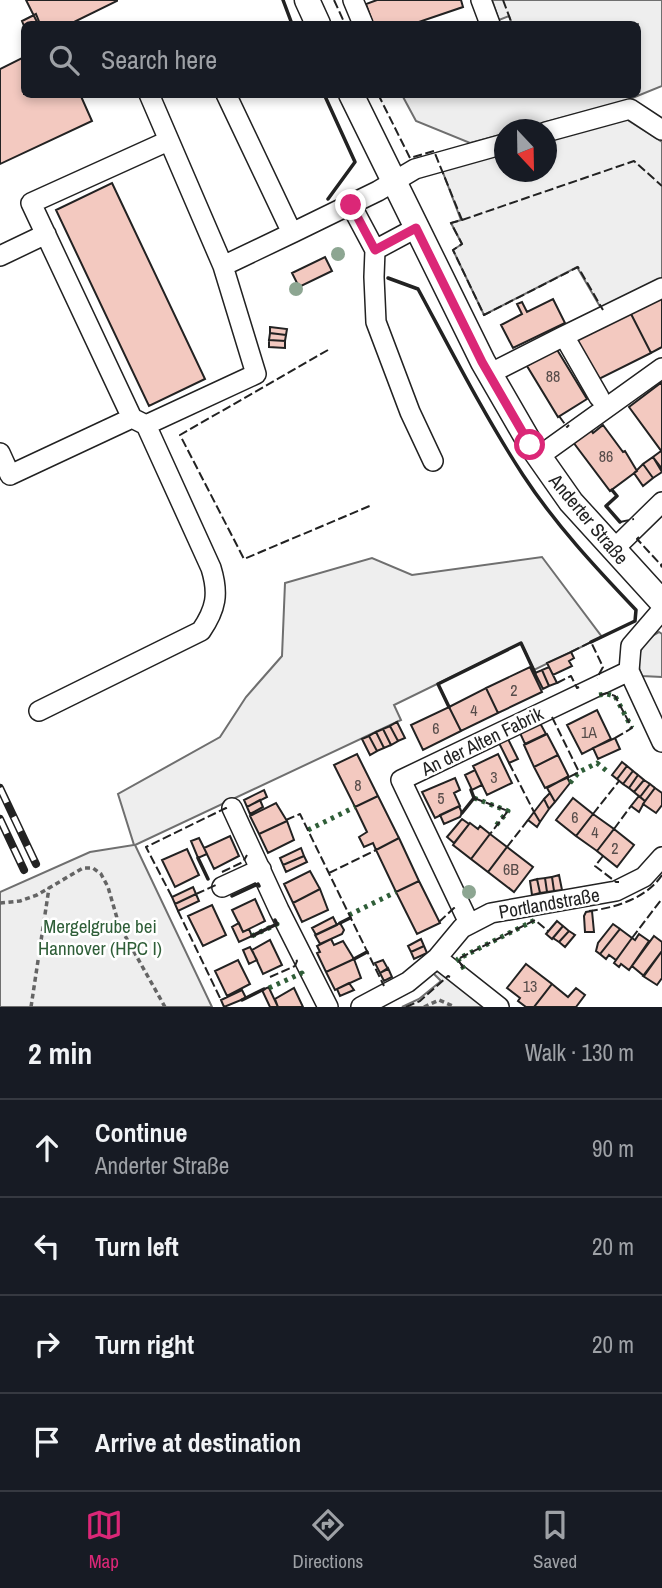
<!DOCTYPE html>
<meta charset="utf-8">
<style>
body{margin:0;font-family:"Archivo Narrow",sans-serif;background:#242831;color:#f1f3f6}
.compass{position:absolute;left:494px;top:119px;width:63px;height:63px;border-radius:50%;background:#171b24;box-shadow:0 4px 10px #0003;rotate:158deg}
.stop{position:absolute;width:21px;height:21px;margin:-16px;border:5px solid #db2777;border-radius:50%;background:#fff}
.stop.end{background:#db2777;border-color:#fff;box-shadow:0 2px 7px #0008}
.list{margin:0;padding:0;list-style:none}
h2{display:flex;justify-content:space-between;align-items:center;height:91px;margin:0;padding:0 28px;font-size:30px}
h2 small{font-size:23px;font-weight:400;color:#9ea1a6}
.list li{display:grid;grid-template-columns:46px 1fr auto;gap:21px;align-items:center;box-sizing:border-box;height:98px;padding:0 28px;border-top:2px solid #363941}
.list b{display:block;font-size:26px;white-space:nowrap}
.list p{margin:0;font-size:23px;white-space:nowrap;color:#9ea1a6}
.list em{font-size:23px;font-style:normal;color:#9ea1a6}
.icon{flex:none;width:38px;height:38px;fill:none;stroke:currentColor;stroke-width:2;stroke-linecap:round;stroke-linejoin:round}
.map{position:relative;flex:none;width:662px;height:1007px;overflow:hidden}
.search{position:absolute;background:#171b24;box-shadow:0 4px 10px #0003;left:21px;right:21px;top:21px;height:77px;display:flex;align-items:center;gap:18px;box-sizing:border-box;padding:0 24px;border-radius:10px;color:#9ea1a6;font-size:26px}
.sheet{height:483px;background:#171b24}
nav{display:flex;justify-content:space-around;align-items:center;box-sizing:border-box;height:98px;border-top:2px solid #363941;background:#171b24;font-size:19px;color:#9ea1a6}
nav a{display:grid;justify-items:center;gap:4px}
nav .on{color:#db2777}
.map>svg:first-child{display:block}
.green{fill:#eee;stroke:#6f6f6f;stroke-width:2}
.building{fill:#f3c9c0;stroke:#222;stroke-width:2}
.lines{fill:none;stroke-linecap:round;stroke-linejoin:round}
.minor-casing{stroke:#222;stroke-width:22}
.major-casing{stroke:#222;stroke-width:27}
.path{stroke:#646464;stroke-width:3.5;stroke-dasharray:5 3.5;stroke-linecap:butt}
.minor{stroke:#fff;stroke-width:19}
.major{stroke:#fff;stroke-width:24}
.rail-casing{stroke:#222;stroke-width:8}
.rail{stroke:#fff;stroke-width:5;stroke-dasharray:16;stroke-linecap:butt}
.hedge{stroke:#2f5e38;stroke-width:5;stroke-dasharray:3.5 5;stroke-linecap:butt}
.fence{stroke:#222;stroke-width:2;stroke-dasharray:9 3.5;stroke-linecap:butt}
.wall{stroke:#222;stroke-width:3.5}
.tree{fill:#8da692}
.route{stroke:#db2777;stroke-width:9}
.labels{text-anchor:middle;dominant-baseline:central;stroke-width:5;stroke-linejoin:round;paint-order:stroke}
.number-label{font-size:16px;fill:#564c4a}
.street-label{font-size:19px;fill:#222;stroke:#fff}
.park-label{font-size:19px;fill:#2f5e38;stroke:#fff}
</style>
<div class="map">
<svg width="662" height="1007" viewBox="0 0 662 1007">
<rect width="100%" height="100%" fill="#fff"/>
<path class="green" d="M 492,0 L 662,0 L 662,86 L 625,101 L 520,129 L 504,130 L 504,134 L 470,143 L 416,121 L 402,95 L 638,94 L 638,24 L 512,24 L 509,16 L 499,20 Z
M 626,119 L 662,142 L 662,279 L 602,310 L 577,267 L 484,315 L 453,250 L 462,244 L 451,223 L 461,220 L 442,170 L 504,151 L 504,172 L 546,172 L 547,139 Z
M 542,557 L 602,637 L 534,670 L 521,643 L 394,705 L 401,720 L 135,845 L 212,1007 L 0,1007 L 0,892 L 90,852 L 134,845 L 118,794 L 220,737 L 246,697 L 282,656 L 285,583 L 372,558 L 412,575 Z
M 659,632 L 662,634 L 662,677 L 642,676 C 633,658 642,640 659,632 Z
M 438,971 L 488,1007 L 402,1007 L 419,999 L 441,981 L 433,973 Z"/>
<path class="building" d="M 26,0 L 117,0 L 117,1 L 70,24 L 38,24 Z
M 377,0 L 461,0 L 463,7 L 413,24 L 373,24 L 366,4 Z
M 36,14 L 40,24 L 24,26 L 22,21 Z
M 24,57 L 24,94 L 80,94 L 92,121 L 0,164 L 0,69 Z
M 112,183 L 205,379 L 149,406 L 56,210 Z
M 325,257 L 332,271 L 299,287 L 292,273 Z
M 662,293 L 662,347 L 651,353 L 629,310 Z
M 553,299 L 565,323 L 513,348 L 501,325 L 522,314 L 517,304 L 522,302 L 527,312 Z
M 629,310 L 651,353 L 597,380 L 576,337 Z
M 270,327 L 287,329 L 286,335 L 270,333 Z
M 270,333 L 286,335 L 285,341 L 269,340 Z
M 269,340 L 285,341 L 285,348 L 269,347 Z
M 556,348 L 587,399 L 558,417 L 527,366 Z
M 662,382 L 662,452 L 629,407 Z
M 603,425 L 623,452 L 625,451 L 637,471 L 610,491 L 573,442 L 590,429 L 593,433 Z
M 661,451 L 662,452 L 662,469 L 653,457 Z
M 653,457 L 662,472 L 653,478 L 643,464 Z
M 643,464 L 653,478 L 643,486 L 634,473 Z
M 571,652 L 574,658 L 569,661 L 572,666 L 553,675 L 547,663 Z
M 530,667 L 542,692 L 498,713 L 486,688 Z
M 549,667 L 557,683 L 549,686 L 542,670 Z
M 542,670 L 549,686 L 543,689 L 535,673 Z
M 486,688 L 498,713 L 461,731 L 449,707 Z
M 449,707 L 461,731 L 423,750 L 411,725 Z
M 597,710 L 611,739 L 582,754 L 567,725 Z
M 397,722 L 405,738 L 398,741 L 390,726 Z
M 540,723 L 546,734 L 525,744 L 520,733 Z
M 390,726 L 398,741 L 391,745 L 383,729 Z
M 383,729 L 391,745 L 384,748 L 376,732 Z
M 376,732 L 384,748 L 377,751 L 369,736 Z
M 547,734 L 558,755 L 534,767 L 524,745 Z
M 369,736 L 377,751 L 370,755 L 362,739 Z
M 507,737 L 518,759 L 509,763 L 498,741 Z
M 615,738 L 620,749 L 598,759 L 593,748 Z
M 357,754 L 378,796 L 355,807 L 334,765 Z
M 498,754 L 512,783 L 487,795 L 473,766 Z
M 558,755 L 569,777 L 545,788 L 534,767 Z
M 622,762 L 627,766 L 617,779 L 612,775 Z
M 627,766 L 633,771 L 623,784 L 617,779 Z
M 475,770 L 482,785 L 472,790 L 465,775 Z
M 633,771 L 638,775 L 629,788 L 623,784 Z
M 638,775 L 644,780 L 634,792 L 629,788 Z
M 567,777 L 570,783 L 555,802 L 547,788 Z
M 455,778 L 460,790 L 454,793 L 460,806 L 435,818 L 422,792 Z
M 644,780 L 650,784 L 640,797 L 634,792 Z
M 650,784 L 655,788 L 645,801 L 640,797 Z
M 655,788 L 662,793 L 662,805 L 656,813 L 643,804 Z
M 264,790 L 267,797 L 247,807 L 244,800 Z
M 550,793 L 555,802 L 549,809 L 544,799 Z
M 378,796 L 399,838 L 376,850 L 373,843 L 364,847 L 359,837 L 367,832 L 355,807 Z
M 639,796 L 645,801 L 639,812 L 631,806 Z
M 573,798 L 593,814 L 576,836 L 556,820 Z
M 544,799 L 549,809 L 540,822 L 534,812 Z
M 260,800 L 263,807 L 250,814 L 247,807 Z
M 276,803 L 287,821 L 259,834 L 250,816 Z
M 459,806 L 462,813 L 460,817 L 444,824 L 440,815 Z
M 534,812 L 540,822 L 537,827 L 528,820 Z
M 593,814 L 614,829 L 597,851 L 576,836 Z
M 462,819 L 469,824 L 454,843 L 447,837 Z
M 287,821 L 294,840 L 268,853 L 259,834 Z
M 470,823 L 478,829 L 480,826 L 490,834 L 471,859 L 453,845 Z
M 614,829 L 634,845 L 617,867 L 597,851 Z
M 490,834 L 507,847 L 488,872 L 471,859 Z
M 230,836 L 239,856 L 214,869 L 204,848 Z
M 199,838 L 207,854 L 198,858 L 191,841 Z
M 399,838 L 419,881 L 396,892 L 376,850 Z
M 507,847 L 533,867 L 514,892 L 488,872 Z
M 301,848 L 304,856 L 283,865 L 280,858 Z
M 187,849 L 199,875 L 175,887 L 162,860 Z
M 304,856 L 307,862 L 286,872 L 283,865 Z
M 310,871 L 320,889 L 293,903 L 284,884 Z
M 559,875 L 562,890 L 554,891 L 552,877 Z
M 552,877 L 554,891 L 547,892 L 545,878 Z
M 545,878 L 547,892 L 540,893 L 537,879 Z
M 537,879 L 540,893 L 532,895 L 530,881 Z
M 419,881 L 440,923 L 417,934 L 396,892 Z
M 193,887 L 196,894 L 175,904 L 172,897 Z
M 320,889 L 328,910 L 302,922 L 293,903 Z
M 196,894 L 199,901 L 178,911 L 175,904 Z
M 255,899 L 265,921 L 243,932 L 232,910 Z
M 212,905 L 226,935 L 203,946 L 188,916 Z
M 592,911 L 594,932 L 585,932 L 584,916 L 586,912 Z
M 333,917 L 337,925 L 316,935 L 312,928 Z
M 557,921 L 563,926 L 552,939 L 546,934 Z
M 239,923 L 243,932 L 249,929 L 252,936 L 239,942 L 232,927 Z
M 340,923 L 344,930 L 342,934 L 320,944 L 315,935 Z
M 613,924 L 620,929 L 600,954 L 596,951 L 598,943 Z
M 563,926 L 569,931 L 559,942 L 553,938 Z
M 620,929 L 632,938 L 616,960 L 609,955 L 606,959 L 600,954 Z
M 569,931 L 575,935 L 565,947 L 559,942 Z
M 639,934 L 649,941 L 629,970 L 621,964 L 619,967 L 614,963 L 632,938 L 635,940 Z
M 654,936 L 662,942 L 662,951 L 644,976 L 632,966 Z
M 331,939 L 334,945 L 343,941 L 354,959 L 326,972 L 317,953 L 320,952 L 317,946 Z
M 421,939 L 424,946 L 411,952 L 408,946 Z
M 270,940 L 282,965 L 263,974 L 252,950 Z
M 424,946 L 427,953 L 414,959 L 411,952 Z
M 250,947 L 257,960 L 249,964 L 243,950 Z
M 662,951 L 662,978 L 657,985 L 643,976 Z
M 354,959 L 361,978 L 335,990 L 326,972 Z
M 238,960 L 250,984 L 227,996 L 215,971 Z
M 383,960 L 388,969 L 380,973 L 375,963 Z
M 526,964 L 552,984 L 534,1007 L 526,1007 L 518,1001 L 520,998 L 507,988 Z
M 388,968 L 392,977 L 384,981 L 380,973 Z
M 349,983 L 354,990 L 340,996 L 337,989 Z
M 552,984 L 568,997 L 576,988 L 585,995 L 576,1007 L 534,1007 Z
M 269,987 L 269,988 L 278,1007 L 270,1007 L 262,990 Z
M 294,988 L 303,1007 L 278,1007 L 275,999 Z
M 242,990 L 246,998 L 224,1007 L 221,1000 Z"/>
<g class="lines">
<g class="minor-casing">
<path id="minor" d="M 353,0 L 363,24
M 481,0 L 490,24
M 149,94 L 223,266 L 292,233
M 226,94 L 292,233 L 378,191 L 415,169 L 504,144
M 546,132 L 630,109 L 662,130
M 168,141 L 31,203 L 132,418 L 146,425 L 256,374 L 223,266
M 351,205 L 375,250 L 416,228
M 375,250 L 374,277 L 376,322 L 410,412 L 433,461
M 0,256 L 46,234
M 564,336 L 662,288
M 489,374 L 564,336 L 599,397
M 0,453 L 10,475 L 132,418
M 538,457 L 662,368
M 613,550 L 662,502
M 662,610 L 631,646 L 629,671 L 662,742
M 39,711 L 201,631 C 216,609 219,594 211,568 L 146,425
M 232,808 L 279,910 L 328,1007
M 222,887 L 261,869
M 469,923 L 401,780 L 629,671
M 361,1007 L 408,982 L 437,958
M 499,1007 L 437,958 L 462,928 L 491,913 L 616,891 L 644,877 L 662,857"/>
</g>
<g class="major-casing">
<path id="major" d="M 307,0 L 318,24
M 351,94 L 483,362 L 531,445 L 571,502 L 662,602"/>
</g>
<path class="path" d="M 0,903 L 20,901 L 37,895 L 83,868 L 93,868 L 101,874 L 108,887 L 119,925 L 165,1007
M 31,1007 L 49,888
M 424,1007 L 439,1000 L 455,1007"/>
<use href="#minor" class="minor"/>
<use href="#major" class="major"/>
<g class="rail-casing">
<path id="rail" d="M 0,788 L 36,864
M 0,819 L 24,870"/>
</g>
<use href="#rail" class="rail"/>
<path class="hedge" d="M 599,695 L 607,694 L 615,696 L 632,728
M 570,783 L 579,772 L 597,763 L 608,772
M 474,798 L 508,811 L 494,828
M 308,830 L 355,807
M 349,915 L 396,892
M 252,936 L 277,924 L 275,919
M 464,969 L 458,959 L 535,920
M 269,988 L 302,973 L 303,976"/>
<path class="fence" d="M 334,0 L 345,24
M 503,0 L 512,24
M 378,94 L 410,158 L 434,151 L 462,220 L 451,223 L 462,244 L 453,250 L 484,315 L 578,267 L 603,310
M 462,220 L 634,161 L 662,186
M 328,350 L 180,435 L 244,559 L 372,505
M 559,416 L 567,427 L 569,425
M 620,522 L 634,519
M 639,537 L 637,539 L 662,566
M 571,652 L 591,642 L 603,667 L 597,678
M 557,683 L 571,676 L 577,688 L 579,687
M 600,695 L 607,693 L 615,696 L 632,728 L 615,738
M 552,717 L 579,772 L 569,777
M 509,763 L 534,812
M 474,798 L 508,811 L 490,834
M 593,814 L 619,781
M 286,820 L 300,814 L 384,986
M 614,829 L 631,806
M 507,847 L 528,820
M 603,856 L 595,866 L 616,882 L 619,882
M 222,872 L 243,862 L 247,855
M 329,873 L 376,850
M 196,894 L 216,885
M 172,897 L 146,847 L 226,808 L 227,811
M 178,911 L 221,1000
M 589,911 C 615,908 647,898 662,875
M 439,922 L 454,908 L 455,910
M 632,938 L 661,900
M 463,968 L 458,959 L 535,920 L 548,931
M 270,977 L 295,966 L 297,961 L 295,958
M 406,1007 L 420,1001 L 448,976 L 450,977"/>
<path class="wall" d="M 283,0 L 292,24
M 324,94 L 355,162 L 328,199
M 388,278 L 418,289 C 452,352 484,415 523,475 C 555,524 596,568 636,610 L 635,621 L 591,642
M 612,490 L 617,496 L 606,506 L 620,522
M 662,566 L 662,565
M 449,707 L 438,684 L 521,643 L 535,673
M 462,813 L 474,798 L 471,790
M 198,858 L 208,879
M 232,896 L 258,884 L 259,886
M 340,923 L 350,918
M 252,936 L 277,924 L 275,920
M 354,959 L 367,952
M 242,1000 L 264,989"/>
</g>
<g class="tree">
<circle cx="338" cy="254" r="7"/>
<circle cx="296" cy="289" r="7"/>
<circle cx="469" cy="892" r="7"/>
</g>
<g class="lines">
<path class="route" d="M 351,205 L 375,250 L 416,228 L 482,362 L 530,445"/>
</g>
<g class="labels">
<g class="number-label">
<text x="553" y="376">88</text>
<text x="606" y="456">86</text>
<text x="514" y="690">2</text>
<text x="474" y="710">4</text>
<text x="436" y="728">6</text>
<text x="589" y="732">1A</text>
<text x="494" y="777">3</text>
<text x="358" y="785">8</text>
<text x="441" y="798">5</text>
<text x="575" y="817">6</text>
<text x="595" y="832">4</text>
<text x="615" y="848">2</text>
<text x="511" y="869">6B</text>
<text x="530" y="986">13</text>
</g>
<g class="street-label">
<text transform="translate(589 519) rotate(50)">Anderter Straße</text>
<text transform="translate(482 741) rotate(-26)">An der Alten Fabrik</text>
<text transform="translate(549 903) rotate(-10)">Portlandstraße</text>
</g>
<g class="park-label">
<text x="100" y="926">Mergelgrube bei<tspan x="100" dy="22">Hannover (HPC I)</tspan></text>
</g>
</g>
</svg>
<svg class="compass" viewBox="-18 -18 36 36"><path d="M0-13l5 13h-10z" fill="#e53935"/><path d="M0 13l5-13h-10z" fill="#9ea1a6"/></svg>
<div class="stop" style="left:530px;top:445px"></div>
<div class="stop end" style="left:351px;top:205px"></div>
<div class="search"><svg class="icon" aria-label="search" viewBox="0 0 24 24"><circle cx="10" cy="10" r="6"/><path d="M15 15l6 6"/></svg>Search here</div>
</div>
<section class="sheet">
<h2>2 min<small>Walk · 130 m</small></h2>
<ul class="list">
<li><svg class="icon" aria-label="ahead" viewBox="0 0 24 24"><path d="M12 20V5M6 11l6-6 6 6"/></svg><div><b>Continue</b><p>Anderter Straße</p></div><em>90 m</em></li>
<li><svg class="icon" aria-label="left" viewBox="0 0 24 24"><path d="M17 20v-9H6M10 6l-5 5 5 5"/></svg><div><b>Turn left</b></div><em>20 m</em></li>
<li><svg class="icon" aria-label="right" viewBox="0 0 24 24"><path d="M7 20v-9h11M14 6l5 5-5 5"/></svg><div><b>Turn right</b></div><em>20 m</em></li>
<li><svg class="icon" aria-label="arrive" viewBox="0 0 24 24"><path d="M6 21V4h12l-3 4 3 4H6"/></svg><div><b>Arrive at destination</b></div></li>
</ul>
</section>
<nav>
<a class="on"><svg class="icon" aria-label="map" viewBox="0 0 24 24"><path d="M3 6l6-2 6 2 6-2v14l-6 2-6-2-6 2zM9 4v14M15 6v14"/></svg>Map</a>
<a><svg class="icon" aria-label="directions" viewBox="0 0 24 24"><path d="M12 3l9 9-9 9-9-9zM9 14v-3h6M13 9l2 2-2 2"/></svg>Directions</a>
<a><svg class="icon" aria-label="saved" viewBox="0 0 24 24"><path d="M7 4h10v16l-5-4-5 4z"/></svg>Saved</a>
</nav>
